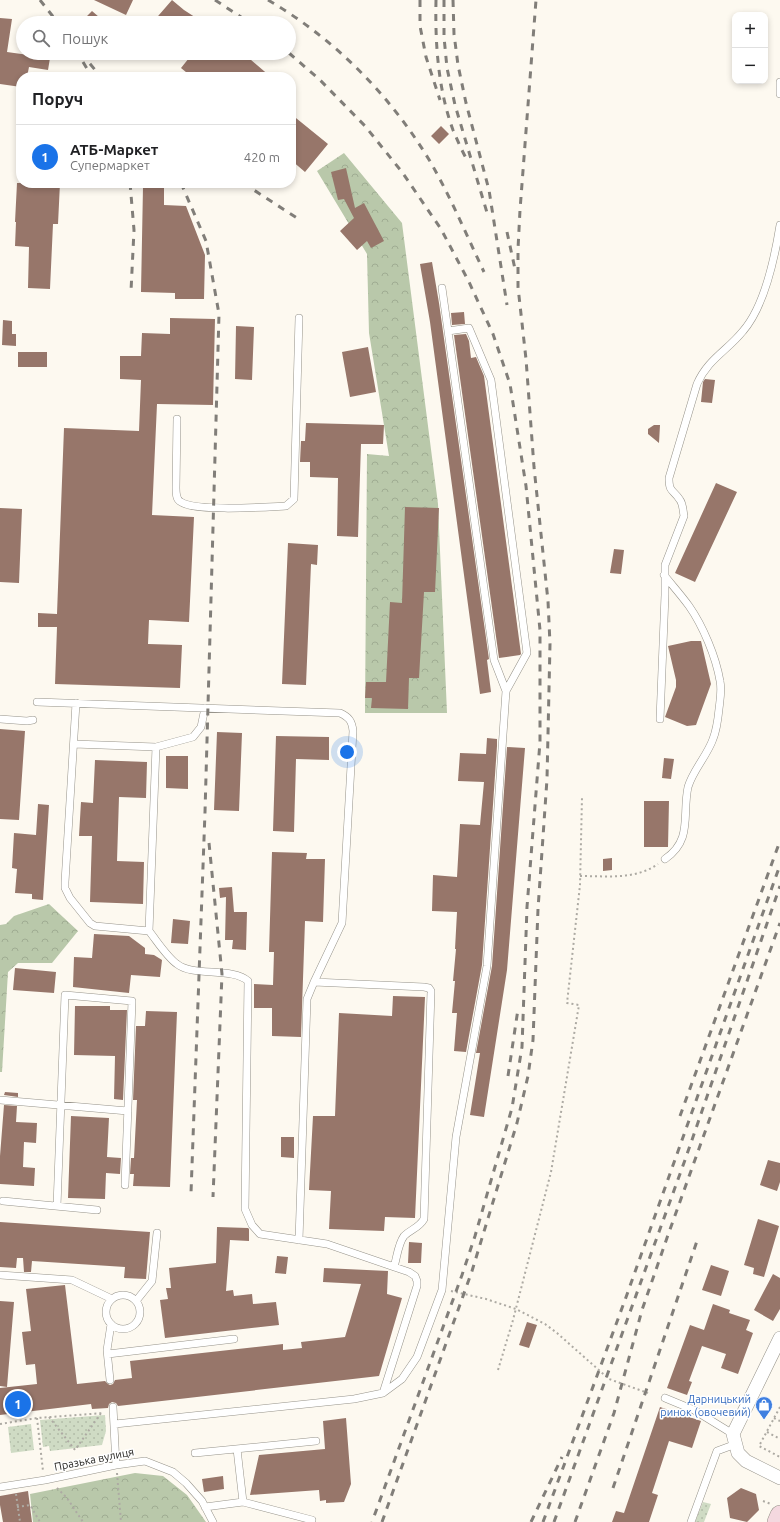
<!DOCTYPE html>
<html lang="uk">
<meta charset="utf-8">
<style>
body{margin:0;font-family:Ubuntu,sans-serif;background:#f2f2f2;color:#202124}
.controls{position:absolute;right:12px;top:12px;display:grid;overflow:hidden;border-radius:8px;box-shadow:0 2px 6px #0003}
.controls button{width:36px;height:36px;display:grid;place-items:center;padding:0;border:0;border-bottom:1px solid #e0e0e0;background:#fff;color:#202124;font:20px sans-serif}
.you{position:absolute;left:347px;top:752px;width:14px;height:14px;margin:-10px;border:3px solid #fff;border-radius:50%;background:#1a73e8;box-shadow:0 0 0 6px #1a73e833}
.badge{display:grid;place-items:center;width:26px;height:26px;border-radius:50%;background:#1a73e8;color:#fff;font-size:13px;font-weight:700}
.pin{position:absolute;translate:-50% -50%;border:2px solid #fff;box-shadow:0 1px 4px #0006}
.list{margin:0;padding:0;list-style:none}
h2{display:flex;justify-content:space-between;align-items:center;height:52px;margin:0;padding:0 16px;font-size:17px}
h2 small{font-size:13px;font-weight:400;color:#757577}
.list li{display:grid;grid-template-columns:26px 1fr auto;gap:12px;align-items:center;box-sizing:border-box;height:64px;padding:0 16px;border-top:1px solid #e0e0e0}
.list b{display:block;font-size:15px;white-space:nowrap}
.list p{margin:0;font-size:13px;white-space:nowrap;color:#757577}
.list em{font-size:13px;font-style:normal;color:#757577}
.icon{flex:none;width:22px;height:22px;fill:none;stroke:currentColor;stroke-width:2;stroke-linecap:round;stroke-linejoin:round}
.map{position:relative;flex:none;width:780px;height:1522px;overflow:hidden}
.search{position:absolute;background:#fff;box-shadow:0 2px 6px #0003;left:16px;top:16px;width:280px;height:44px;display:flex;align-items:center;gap:10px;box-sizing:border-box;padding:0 14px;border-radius:22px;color:#757577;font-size:15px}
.panel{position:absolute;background:#fff;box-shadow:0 2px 6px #0003;left:16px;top:72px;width:280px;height:116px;border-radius:16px}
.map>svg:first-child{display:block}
.green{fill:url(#green-dots)}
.forest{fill:url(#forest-crowns)}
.building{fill:#97766a}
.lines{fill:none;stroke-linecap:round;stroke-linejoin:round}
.lane-casing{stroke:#96938a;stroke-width:8}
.street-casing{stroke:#96938a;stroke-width:14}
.secondary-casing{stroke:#96938a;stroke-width:20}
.path{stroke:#adaaa3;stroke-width:2;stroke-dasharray:2 3;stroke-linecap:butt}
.lane{stroke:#fff;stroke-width:7}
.street{stroke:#fff;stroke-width:13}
.secondary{stroke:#f4d8df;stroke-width:19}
.rail{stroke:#817e79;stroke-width:3;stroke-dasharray:7 7;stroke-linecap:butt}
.labels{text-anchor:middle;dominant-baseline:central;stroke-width:3;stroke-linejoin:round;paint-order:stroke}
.shop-label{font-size:11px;fill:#366cbe;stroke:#fff;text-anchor:end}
.street-label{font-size:11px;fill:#262522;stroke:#fff}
</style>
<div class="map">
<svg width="780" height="1522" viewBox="0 0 780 1522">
<defs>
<pattern id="green-dots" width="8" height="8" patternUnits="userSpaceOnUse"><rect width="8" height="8" fill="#cfdbc4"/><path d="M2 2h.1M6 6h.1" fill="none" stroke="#b2bca8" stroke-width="1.8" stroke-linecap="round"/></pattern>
<pattern id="forest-crowns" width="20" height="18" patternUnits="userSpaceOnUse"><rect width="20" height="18" fill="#b9c8aa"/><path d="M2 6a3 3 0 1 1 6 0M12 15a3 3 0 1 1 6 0" fill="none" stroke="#9fac92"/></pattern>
</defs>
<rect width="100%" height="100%" fill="#fdf9f0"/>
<path class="green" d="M 105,1415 L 106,1431 L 102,1445 L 50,1451 L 49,1446 L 43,1447 L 40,1420 Z
M 31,1424 L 34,1450 L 11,1453 L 8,1427 Z
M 703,1502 L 711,1504 L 704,1522 L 695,1522 Z"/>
<path class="forest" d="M 344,153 L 402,223 L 438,504 L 447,713 L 365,713 L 367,454 L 389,456 L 369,333 L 367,254 L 317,171 Z
M 49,904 L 78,931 L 52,963 L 18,963 L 8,972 L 2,1072 L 0,1072 L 0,925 L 6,924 L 14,916 Z
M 135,1473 L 163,1476 L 187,1495 L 206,1522 L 33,1522 L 30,1494 Z"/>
<path class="building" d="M 94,0 L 133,0 L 126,15 Z
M 172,0 L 184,10 L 204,23 L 152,23 Z
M 92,11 L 106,23 L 80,23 Z
M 0,18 L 12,19 L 7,52 L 50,58 L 48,70 L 29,67 L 27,77 L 21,77 L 21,87 L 0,84 Z
M 193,53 L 243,53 L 271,77 L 192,77 L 181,68 Z
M 291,114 L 328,144 L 305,172 L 291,160 Z
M 441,126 L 449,134 L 439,144 L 431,136 Z
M 346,168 L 355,208 L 364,203 L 384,241 L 371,248 L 367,241 L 357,250 L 340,231 L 354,218 L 344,199 L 338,200 L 331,172 Z
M 17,183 L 60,183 L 58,224 L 53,224 L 50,289 L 28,288 L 29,247 L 15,246 L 16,222 L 15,222 Z
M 143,187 L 164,187 L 164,205 L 186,206 L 205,255 L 204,299 L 175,299 L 175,293 L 141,292 Z
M 432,262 L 439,303 L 489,659 L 487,660 L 491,692 L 480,694 L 430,322 L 420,264 Z
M 464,312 L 465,324 L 452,325 L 451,313 Z
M 170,318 L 215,319 L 213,405 L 157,404 L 152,515 L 194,517 L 189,622 L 149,620 L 148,644 L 182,645 L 180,688 L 55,684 L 57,627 L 38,627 L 38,613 L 57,614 L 64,428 L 139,431 L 141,380 L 120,379 L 120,356 L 141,356 L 142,333 L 170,334 Z
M 3,320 L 12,321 L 12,334 L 16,334 L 16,346 L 2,345 Z
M 236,326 L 254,327 L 252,380 L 235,379 Z
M 466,334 L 469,341 L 471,358 L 476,357 L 484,376 L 521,654 L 520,655 L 499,658 L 454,335 Z
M 368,347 L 376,392 L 350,397 L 342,352 Z
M 18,352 L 47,352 L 47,367 L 18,367 Z
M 705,379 L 715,380 L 712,403 L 701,402 L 703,382 Z
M 306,423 L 384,425 L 383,444 L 361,444 L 358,537 L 337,536 L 338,478 L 310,477 L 310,462 L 300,462 L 301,441 L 305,441 Z
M 654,425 L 660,425 L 659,443 L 648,434 L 648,429 Z
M 716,483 L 737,492 L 695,582 L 675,573 Z
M 405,507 L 439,508 L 435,592 L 424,592 L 419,678 L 409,678 L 408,709 L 371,708 L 372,698 L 365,698 L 366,682 L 386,682 L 390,602 L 402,603 Z
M 0,508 L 22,509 L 19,583 L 0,582 Z
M 288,543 L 318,545 L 317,565 L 311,564 L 306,685 L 282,684 Z
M 614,549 L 624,550 L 621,574 L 610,573 Z
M 691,641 L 701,641 L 711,684 L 696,725 L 687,726 L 665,717 L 676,687 L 676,680 L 668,646 Z
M 0,729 L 25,731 L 19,820 L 0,819 Z
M 217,732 L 242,733 L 239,811 L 214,810 Z
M 276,736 L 329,737 L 329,760 L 296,759 L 294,832 L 273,831 Z
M 487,738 L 497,739 L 497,746 L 482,965 L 466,1052 L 454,1051 L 457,1013 L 452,1013 L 455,981 L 453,981 L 456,949 L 455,949 L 457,912 L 432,911 L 433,875 L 457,877 L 460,824 L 480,825 L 484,782 L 458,781 L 460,753 L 486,754 Z
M 507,747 L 525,748 L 507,970 L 484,1117 L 470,1115 L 480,1053 L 476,1053 L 492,966 Z
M 166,756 L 188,756 L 188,789 L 166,788 Z
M 664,758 L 674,759 L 671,779 L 662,778 Z
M 95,760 L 147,762 L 146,798 L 119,797 L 117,861 L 144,862 L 143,904 L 90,902 L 92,836 L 79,836 L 81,802 L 93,803 Z
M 644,801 L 669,801 L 668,847 L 644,847 Z
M 38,804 L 49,805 L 43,900 L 32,899 L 32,894 L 15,893 L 17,869 L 12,868 L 14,833 L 36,835 Z
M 272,852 L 307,853 L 306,859 L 325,859 L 323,922 L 305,921 L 301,1037 L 272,1036 L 272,1008 L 254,1008 L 254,984 L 273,985 L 274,952 L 269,952 Z
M 612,858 L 612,870 L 603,871 L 603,859 Z
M 232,887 L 234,912 L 247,912 L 246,950 L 232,949 L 233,940 L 225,940 L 226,897 L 220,898 L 219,888 Z
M 173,919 L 190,921 L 188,944 L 171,943 Z
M 94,934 L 129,936 L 145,948 L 145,954 L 154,955 L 162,960 L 160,977 L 131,975 L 129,993 L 73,987 L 74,957 L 92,958 Z
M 15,968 L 56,972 L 54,993 L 13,990 Z
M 393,996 L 425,997 L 415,1218 L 385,1217 L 384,1231 L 329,1229 L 331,1191 L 309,1190 L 313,1116 L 335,1116 L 339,1013 L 392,1016 Z
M 75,1006 L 110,1006 L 110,1010 L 127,1010 L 123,1100 L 114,1099 L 115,1056 L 74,1055 Z
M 146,1011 L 177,1012 L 170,1187 L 133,1186 L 134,1174 L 130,1174 L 131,1158 L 134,1158 L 137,1100 L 133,1100 L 136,1026 L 145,1026 Z
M 5,1092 L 18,1093 L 18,1097 L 4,1095 Z
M 4,1105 L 17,1106 L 16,1122 L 37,1123 L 36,1143 L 24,1142 L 23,1167 L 35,1168 L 34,1186 L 0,1184 L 0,1156 Z
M 71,1116 L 109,1118 L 107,1157 L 121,1158 L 120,1174 L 106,1173 L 105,1199 L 68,1198 Z
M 281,1137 L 294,1137 L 294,1158 L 281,1157 Z
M 768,1160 L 780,1163 L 780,1182 L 777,1191 L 760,1185 Z
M 758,1219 L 779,1226 L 764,1277 L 753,1274 L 754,1268 L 744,1265 Z
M 0,1222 L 150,1232 L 146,1279 L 124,1278 L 125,1267 L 32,1261 L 31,1272 L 24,1272 L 23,1258 L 17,1258 L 16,1268 L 0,1267 Z
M 217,1227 L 248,1228 L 249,1229 L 249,1241 L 230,1240 L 226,1291 L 233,1290 L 234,1296 L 252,1294 L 253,1304 L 276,1302 L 279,1325 L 165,1338 L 160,1300 L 168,1299 L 166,1288 L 171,1288 L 169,1268 L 216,1263 Z
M 409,1242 L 422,1243 L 421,1263 L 408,1263 Z
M 277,1256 L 288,1257 L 286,1274 L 275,1273 Z
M 711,1265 L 729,1271 L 721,1296 L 702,1290 Z
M 324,1268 L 388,1271 L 387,1294 L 402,1298 L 379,1376 L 118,1406 L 116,1403 L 112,1402 L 109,1404 L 108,1408 L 92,1409 L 91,1404 L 0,1415 L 0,1388 L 37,1384 L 35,1364 L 26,1365 L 22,1332 L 31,1331 L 26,1289 L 65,1285 L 77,1384 L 105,1381 L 108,1384 L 110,1385 L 113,1384 L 115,1380 L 132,1378 L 130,1361 L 283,1344 L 283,1350 L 302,1348 L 301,1342 L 345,1337 L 361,1284 L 323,1282 Z
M 773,1274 L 780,1278 L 780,1309 L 773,1321 L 754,1310 Z
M 0,1301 L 14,1302 L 7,1387 L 0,1386 Z
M 713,1304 L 730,1310 L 729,1313 L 750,1320 L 746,1330 L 753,1333 L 738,1374 L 721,1368 L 726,1354 L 702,1346 L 689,1381 L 692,1382 L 687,1395 L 667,1388 L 690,1325 L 704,1330 Z
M 527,1322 L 537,1325 L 529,1348 L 519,1345 Z
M 660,1407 L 701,1421 L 692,1448 L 669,1441 L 652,1493 L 658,1495 L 649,1522 L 612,1522 L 616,1511 L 624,1513 Z
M 346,1418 L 351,1484 L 344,1502 L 326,1503 L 326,1500 L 320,1501 L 319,1490 L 250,1495 L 259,1455 L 325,1449 L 323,1421 Z
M 223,1476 L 224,1489 L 204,1492 L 202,1479 Z
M 741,1488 L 756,1494 L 759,1510 L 747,1522 L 730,1518 L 727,1498 Z
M 28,1491 L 32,1522 L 3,1522 L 0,1505 L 0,1496 Z"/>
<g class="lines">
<g class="lane-casing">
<path id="lane" d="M 780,82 L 780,94
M 448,331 L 469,328 L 491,380 L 527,653 L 506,691
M 177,419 L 176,488 C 176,493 176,500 181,502 C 196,512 265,507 286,506 L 294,499 L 299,318
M 664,575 C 672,585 681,595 689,606 C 703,626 716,657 720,681 C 722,690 720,700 719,709 C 718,719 717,729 713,739 C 707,756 693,770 688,787 C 682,815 693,840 665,859
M 37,702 L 340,713 C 349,717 352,721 353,731 L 342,923 L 314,982 L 307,999 L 299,1240
M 76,703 L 65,882 L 65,888 L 70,898 L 90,923 L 95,926 L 149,931 C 157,941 167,957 177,964 C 193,977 232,967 248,981 L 245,1209 L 252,1225 L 260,1234 L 327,1244 L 409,1272 L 415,1276 L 417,1281 L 417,1286 L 383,1393
M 0,719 L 27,721 L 33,720
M 660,719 L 665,595 L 665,565 L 684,516 C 683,511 683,504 680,500 C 673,489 669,493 669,478 L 697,384 C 708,359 727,351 743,331 C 764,307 775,256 780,225
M 74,744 L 156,747 L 193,737 L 201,727 L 205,708
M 149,931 L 156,747
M 314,982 L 424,987 L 429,988 L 431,991 L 424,1219 C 419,1228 411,1229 404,1236 C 398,1244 397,1257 394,1267
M 0,1100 L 128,1111
M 3,1201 L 97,1210
M 57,1206 L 65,995 L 132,1001 L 125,1185
M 0,1275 L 72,1280 L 112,1299
M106 1312a17 17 0 1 1 34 0a17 17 0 1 1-34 0Z
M 136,1301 L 152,1281 L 157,1233
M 108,1354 L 234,1339
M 110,1380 L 107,1350 L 111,1324
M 665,1398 L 694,1410 L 733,1434
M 113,1407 L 116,1465
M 115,1424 L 354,1399 L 383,1393 L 402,1379 L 417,1357 L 442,1290 L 456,1137 L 487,966 L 506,691 L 494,660 L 442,288
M 195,1453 L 316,1441
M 0,1487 L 45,1480 L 116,1465 L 145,1461 L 173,1472 L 186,1483 L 202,1501 L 213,1522
M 243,1502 L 312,1520
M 205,1507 L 243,1502 L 237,1449
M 691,1522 L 717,1451 L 736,1444"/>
</g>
<g class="street-casing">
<path id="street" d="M 780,1338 L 733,1434 L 738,1453 L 746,1461 L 780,1478"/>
</g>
<g class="secondary-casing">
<path id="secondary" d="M 777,1522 L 780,1515"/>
</g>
<path class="path" d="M 580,876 C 607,876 635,880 658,864
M 451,1291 L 486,1299 L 516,1309 L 545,1324 L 557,1333 L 609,1379 L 648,1393
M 498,1370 L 513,1320 L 551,1172 L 579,1005 L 567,1003 L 580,885 L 582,797
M 780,1407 L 759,1446 L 780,1457
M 49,1417 L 75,1450 L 101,1413
M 37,1418 L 43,1471
M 774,1418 L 780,1421
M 0,1424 L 37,1418 L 104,1413
M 767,1432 L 780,1439
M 117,1473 L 121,1522
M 57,1488 L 67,1498 L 83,1522
M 16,1494 L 20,1522
M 763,1501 L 771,1504
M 17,1507 L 30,1505 L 40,1522"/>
<use href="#lane" class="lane"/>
<use href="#street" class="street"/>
<use href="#secondary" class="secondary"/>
<path class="rail" d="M 40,0 L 58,23
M 215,0 L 250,23
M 268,0 C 335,39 392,97 431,163 C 451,198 467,236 484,272
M 420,0 L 420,26 L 426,57 L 440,100
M 436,0 C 435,43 438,89 453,130 C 457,139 461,149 466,158
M 444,0 L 444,37 L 447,68 L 455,105 L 488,216
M 453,0 L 454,34 L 458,65 L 466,103 L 489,190 L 507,305
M 81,53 L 101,77
M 289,53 L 320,80 L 365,126 L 402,172 L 441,229 L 469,282 L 493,334 L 510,384 L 526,486 L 540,630 L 540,742 L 527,907 L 522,1047 L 512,1108 L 475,1236 L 462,1275 L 372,1522
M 83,62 L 92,77
M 130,183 L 134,230 L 131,291
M 181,183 L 206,241 L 219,314 L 205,812 L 191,1193
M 243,183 L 300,220
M 507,232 L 515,269
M 209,843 L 222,974 L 213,1197
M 508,1076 L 518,1009
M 680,1116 L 780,841
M 613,1488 L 698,1238
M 382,1522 L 472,1271 L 517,1123 L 528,1076 L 533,1040 L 538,909 L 547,779 L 550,644 L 548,601 L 534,467 L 526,359 L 518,287 L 518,249 L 520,210 L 536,0
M 531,1522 L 562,1457
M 543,1522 L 625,1300 L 780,865
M 554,1522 L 685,1160 L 780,886
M 575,1522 L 614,1413 L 642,1310 L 668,1235 L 780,923"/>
</g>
<defs>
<g id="shop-pin" transform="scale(0.9)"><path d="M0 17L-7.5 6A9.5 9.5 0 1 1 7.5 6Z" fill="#3f7fe0" stroke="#fff"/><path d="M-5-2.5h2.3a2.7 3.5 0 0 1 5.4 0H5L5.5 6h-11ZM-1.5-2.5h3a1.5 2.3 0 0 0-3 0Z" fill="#fff"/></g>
</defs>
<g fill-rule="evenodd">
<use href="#shop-pin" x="764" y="1405"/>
</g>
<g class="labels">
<g class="shop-label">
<text x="751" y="1399">Дарницький<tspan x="751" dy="13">ринок (овочевий)</tspan></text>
</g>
<g class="street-label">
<text transform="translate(94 1459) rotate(-11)">Празька вулиця</text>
</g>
</g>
</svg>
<div class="controls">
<button>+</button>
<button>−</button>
</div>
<div class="you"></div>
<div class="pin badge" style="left:18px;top:1404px">1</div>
<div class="search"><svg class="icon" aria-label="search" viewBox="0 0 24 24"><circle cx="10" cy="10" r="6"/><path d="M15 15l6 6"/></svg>Пошук</div>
<section class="panel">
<h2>Поруч<small></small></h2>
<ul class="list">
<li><span class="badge">1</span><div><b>АТБ-Маркет</b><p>Супермаркет</p></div><em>420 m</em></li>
</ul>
</section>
</div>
